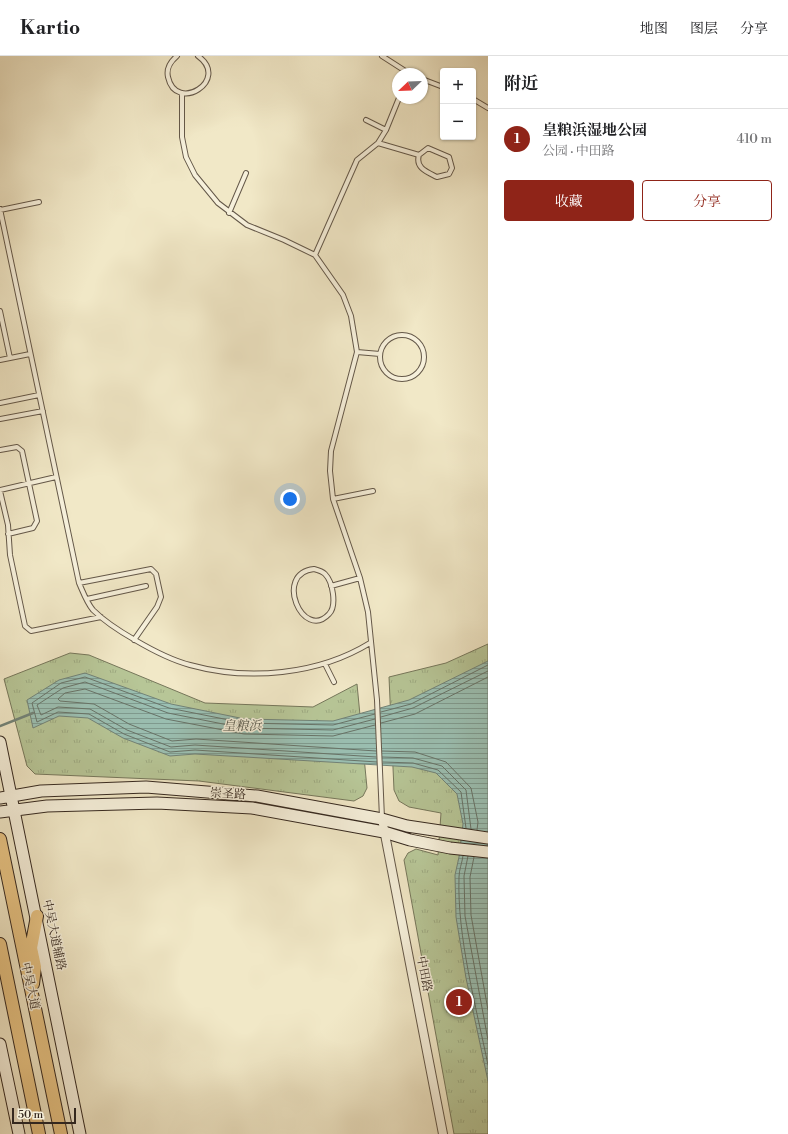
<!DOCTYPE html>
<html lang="zh">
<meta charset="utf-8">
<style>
body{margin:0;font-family:"Libre Bodoni","Noto Serif SC",serif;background:#f6f6f6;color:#202124}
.controls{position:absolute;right:12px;top:12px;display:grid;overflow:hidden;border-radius:4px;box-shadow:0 1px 3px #0004}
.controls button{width:36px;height:36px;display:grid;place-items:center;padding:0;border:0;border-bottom:1px solid #e0e0e0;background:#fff;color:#202124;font:20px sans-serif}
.compass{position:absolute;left:392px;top:12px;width:36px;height:36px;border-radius:50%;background:#fff;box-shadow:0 1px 3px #0004;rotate:247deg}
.scale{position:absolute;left:12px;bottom:10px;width:64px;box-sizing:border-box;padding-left:4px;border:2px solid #35281f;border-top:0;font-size:11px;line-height:14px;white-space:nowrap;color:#35281f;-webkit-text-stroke:3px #f6f0db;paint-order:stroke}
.you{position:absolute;left:290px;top:443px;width:14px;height:14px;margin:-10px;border:3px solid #fff;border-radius:50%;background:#1a73e8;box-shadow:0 0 0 6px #1a73e833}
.badge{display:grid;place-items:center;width:26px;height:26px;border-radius:50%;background:#8f2418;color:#fff;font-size:13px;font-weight:700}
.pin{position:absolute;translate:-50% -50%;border:2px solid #fff;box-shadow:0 1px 4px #0006}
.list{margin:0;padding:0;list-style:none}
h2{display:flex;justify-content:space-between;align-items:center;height:52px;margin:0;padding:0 16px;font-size:17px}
h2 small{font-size:13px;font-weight:400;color:#757577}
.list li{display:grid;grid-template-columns:26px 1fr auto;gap:12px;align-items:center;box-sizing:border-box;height:60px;padding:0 16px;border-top:1px solid #e0e0e0}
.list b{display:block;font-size:15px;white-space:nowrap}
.list p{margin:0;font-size:13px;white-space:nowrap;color:#757577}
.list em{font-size:13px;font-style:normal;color:#757577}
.actions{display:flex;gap:8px;padding:12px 16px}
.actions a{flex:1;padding:9px 0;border:1px solid #8f2418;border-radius:4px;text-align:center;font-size:14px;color:#8f2418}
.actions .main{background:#8f2418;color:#fff}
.map{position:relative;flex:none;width:488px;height:1078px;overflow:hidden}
header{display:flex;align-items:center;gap:24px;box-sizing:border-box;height:56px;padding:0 20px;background:#fff;border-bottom:1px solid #e0e0e0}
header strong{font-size:19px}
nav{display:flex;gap:22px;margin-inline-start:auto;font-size:14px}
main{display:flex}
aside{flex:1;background:#fff}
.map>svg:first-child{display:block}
.grass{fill:url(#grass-tufts);stroke:#76775b}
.water{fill:url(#water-rules);stroke:#728378}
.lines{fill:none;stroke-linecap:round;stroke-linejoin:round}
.shore{stroke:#687469;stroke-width:1}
.stream{stroke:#728378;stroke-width:2.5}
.service-casing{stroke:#645849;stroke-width:6}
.minor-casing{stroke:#645849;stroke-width:10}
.secondary-casing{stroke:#35281f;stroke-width:13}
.primary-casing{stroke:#35281f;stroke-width:14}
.service{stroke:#f6f0db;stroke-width:4}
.minor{stroke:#f6f0db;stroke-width:8}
.secondary{stroke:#f6f0db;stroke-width:11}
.primary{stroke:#e8c484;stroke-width:12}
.labels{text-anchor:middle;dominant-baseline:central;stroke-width:3;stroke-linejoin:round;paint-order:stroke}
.street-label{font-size:12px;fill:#35281f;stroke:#f6f0db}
.water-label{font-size:13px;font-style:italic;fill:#54564b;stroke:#f6f0db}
</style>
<header>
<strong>Kartio</strong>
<nav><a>地图</a><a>图层</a><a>分享</a></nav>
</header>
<main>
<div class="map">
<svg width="488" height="1078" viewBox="0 0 488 1078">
<defs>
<pattern id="grass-tufts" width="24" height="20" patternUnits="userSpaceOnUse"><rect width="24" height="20" fill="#b7c697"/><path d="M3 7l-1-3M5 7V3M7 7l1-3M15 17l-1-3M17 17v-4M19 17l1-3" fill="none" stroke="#9eaa82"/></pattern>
<pattern id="water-rules" width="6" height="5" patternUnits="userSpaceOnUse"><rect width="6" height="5" fill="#9bc0b3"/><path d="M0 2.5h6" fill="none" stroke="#7f9c91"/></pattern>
</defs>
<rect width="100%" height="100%" fill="#f1e8c7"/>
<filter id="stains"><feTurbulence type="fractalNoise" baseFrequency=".005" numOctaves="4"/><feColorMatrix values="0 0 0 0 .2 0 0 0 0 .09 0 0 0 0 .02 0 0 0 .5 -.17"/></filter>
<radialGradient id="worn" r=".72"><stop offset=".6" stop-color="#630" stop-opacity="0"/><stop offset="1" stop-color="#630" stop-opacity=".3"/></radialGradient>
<path class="grass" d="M 488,588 L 488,1078 L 454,1078 L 404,804 L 408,797 L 416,793 L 438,799 L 441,757 L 409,751 L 399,745 L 394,734 L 389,621 L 446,607 Z
M 70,597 L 89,599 L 205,647 L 313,651 L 357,628 L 367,732 L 363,740 L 354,745 L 199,725 L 35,718 L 27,710 L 4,623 Z"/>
<path class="water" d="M 488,605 L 488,1025 L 466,922 L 456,861 L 455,819 L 459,801 L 463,768 L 457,738 L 436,717 L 412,711 L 195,698 L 170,700 L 123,682 L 88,662 L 59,660 L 33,672 L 27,644 L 59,624 L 85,617 L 171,648 L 245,663 L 333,665 L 409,644 Z"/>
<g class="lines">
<path class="shore" d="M 381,656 L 411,648 L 488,609
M 375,658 L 333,669 L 244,667 L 169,652 L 85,621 L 61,627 L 32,647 L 37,666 L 58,656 L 89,658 L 124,678 L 170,696 L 195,694 L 377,706
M 381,661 L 413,652 L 488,615
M 375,663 L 333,674 L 243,672 L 168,657 L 85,626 L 63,632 L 37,649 L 41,659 L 58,651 L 90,653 L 127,674 L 171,691 L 195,689 L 376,701
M 381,667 L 415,658 L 488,621
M 375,669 L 333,680 L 244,678 L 166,663 L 85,633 L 65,637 L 58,643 L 60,645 L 94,648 L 129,668 L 172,685 L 196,683 L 376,695
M 382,695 L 415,696 L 446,706 L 471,732 L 478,766 L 477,774
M 382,701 L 413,702 L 442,710 L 466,734 L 471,773
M 383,706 L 413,707 L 438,714 L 461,736 L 466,772
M 463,800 C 462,807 459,814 459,821 C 457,881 476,950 488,1009
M 468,800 L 464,820 L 465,860 L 488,984
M 474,801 L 470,821 L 471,859 L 488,954"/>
<path class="stream" d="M 0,670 L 33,657"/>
<g class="service-casing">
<path id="service" d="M 177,0 C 170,6 166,12 168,21 C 176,58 231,24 198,0
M 382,0 L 410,18
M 422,23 L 443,31
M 182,37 L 182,81 L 186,101 L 195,119 L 218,147 L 247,169 L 284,184 L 315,199 L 343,239 L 351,260 L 357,296 L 331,395 L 330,415 L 333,443 L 360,522 L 368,556 L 377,644 L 382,762
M 473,43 L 488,52
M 366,64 L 386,74
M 378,87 L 419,99
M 428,92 L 449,101 L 452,112 L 449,118 L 437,121 C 427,116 415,112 419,99 Z
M 0,153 L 79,527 C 83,536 87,547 93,554 C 105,566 121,576 135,584 C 152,594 171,604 190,609 C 248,625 318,619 370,587
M 0,154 L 39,146
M 229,157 L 246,117
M 315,199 L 357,104 L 378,87 L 386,74 L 399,42
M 0,255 L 10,302
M380 301a22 22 0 1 1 44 0a22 22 0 1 1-44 0Z
M 357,296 L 380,298
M 0,304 L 30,298
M 0,347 L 39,339
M 0,363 L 43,355
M 0,394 L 17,391 L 22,395 L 37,465 L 33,472 L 8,478
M 0,434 L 56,421
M 0,435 L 8,469 L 10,499 L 25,570 L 31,575 L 101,561
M 333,443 L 373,435
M 314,513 C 318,514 322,515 325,518 C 333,526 337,550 329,558 C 303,586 273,517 314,513 Z
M 79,527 L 151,513 L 156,518 L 161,541 L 157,551 L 134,584
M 331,530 L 360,522
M 87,543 L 146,530
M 325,608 L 334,626"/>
</g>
<g class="minor-casing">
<path id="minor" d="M 382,763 L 443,1078"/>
</g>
<g class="secondary-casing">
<path id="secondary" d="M 0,686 L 80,1078
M 0,742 L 41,735 L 146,731 L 257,740 L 382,763 L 407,770 L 488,782
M 0,756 L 47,750 L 157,747 L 252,752 L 384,776 L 410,784 L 450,792 L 488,796
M 0,988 L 19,1078"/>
</g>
<g class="primary-casing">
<path id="primary" d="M 0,783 L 61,1078
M 0,888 L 39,1078
M 33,928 L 35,911 L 31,892 L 37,860"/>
</g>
<use href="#service" class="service"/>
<use href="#minor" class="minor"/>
<use href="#secondary" class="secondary"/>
<use href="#primary" class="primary"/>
</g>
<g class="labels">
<g class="street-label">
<text transform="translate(228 738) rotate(3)">崇圣路</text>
<text transform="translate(54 879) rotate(78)">中吴大道辅路</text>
<text transform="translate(424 918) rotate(79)">中田路</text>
<text transform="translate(30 930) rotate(78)">中吴大道</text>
</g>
<g class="water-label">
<text x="242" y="670">皇粮浜</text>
</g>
</g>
<rect width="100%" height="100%" filter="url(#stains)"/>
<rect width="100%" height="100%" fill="url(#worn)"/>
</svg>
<div class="controls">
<button>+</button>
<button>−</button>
</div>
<svg class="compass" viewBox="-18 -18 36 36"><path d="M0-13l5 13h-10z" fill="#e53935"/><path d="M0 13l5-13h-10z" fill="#757577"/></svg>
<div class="scale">50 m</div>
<div class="you"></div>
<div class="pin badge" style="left:459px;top:946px">1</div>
</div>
<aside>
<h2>附近<small></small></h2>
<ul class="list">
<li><span class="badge">1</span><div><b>皇粮浜湿地公园</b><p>公园 · 中田路</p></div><em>410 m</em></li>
</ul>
<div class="actions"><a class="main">收藏</a><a>分享</a></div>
</aside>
</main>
